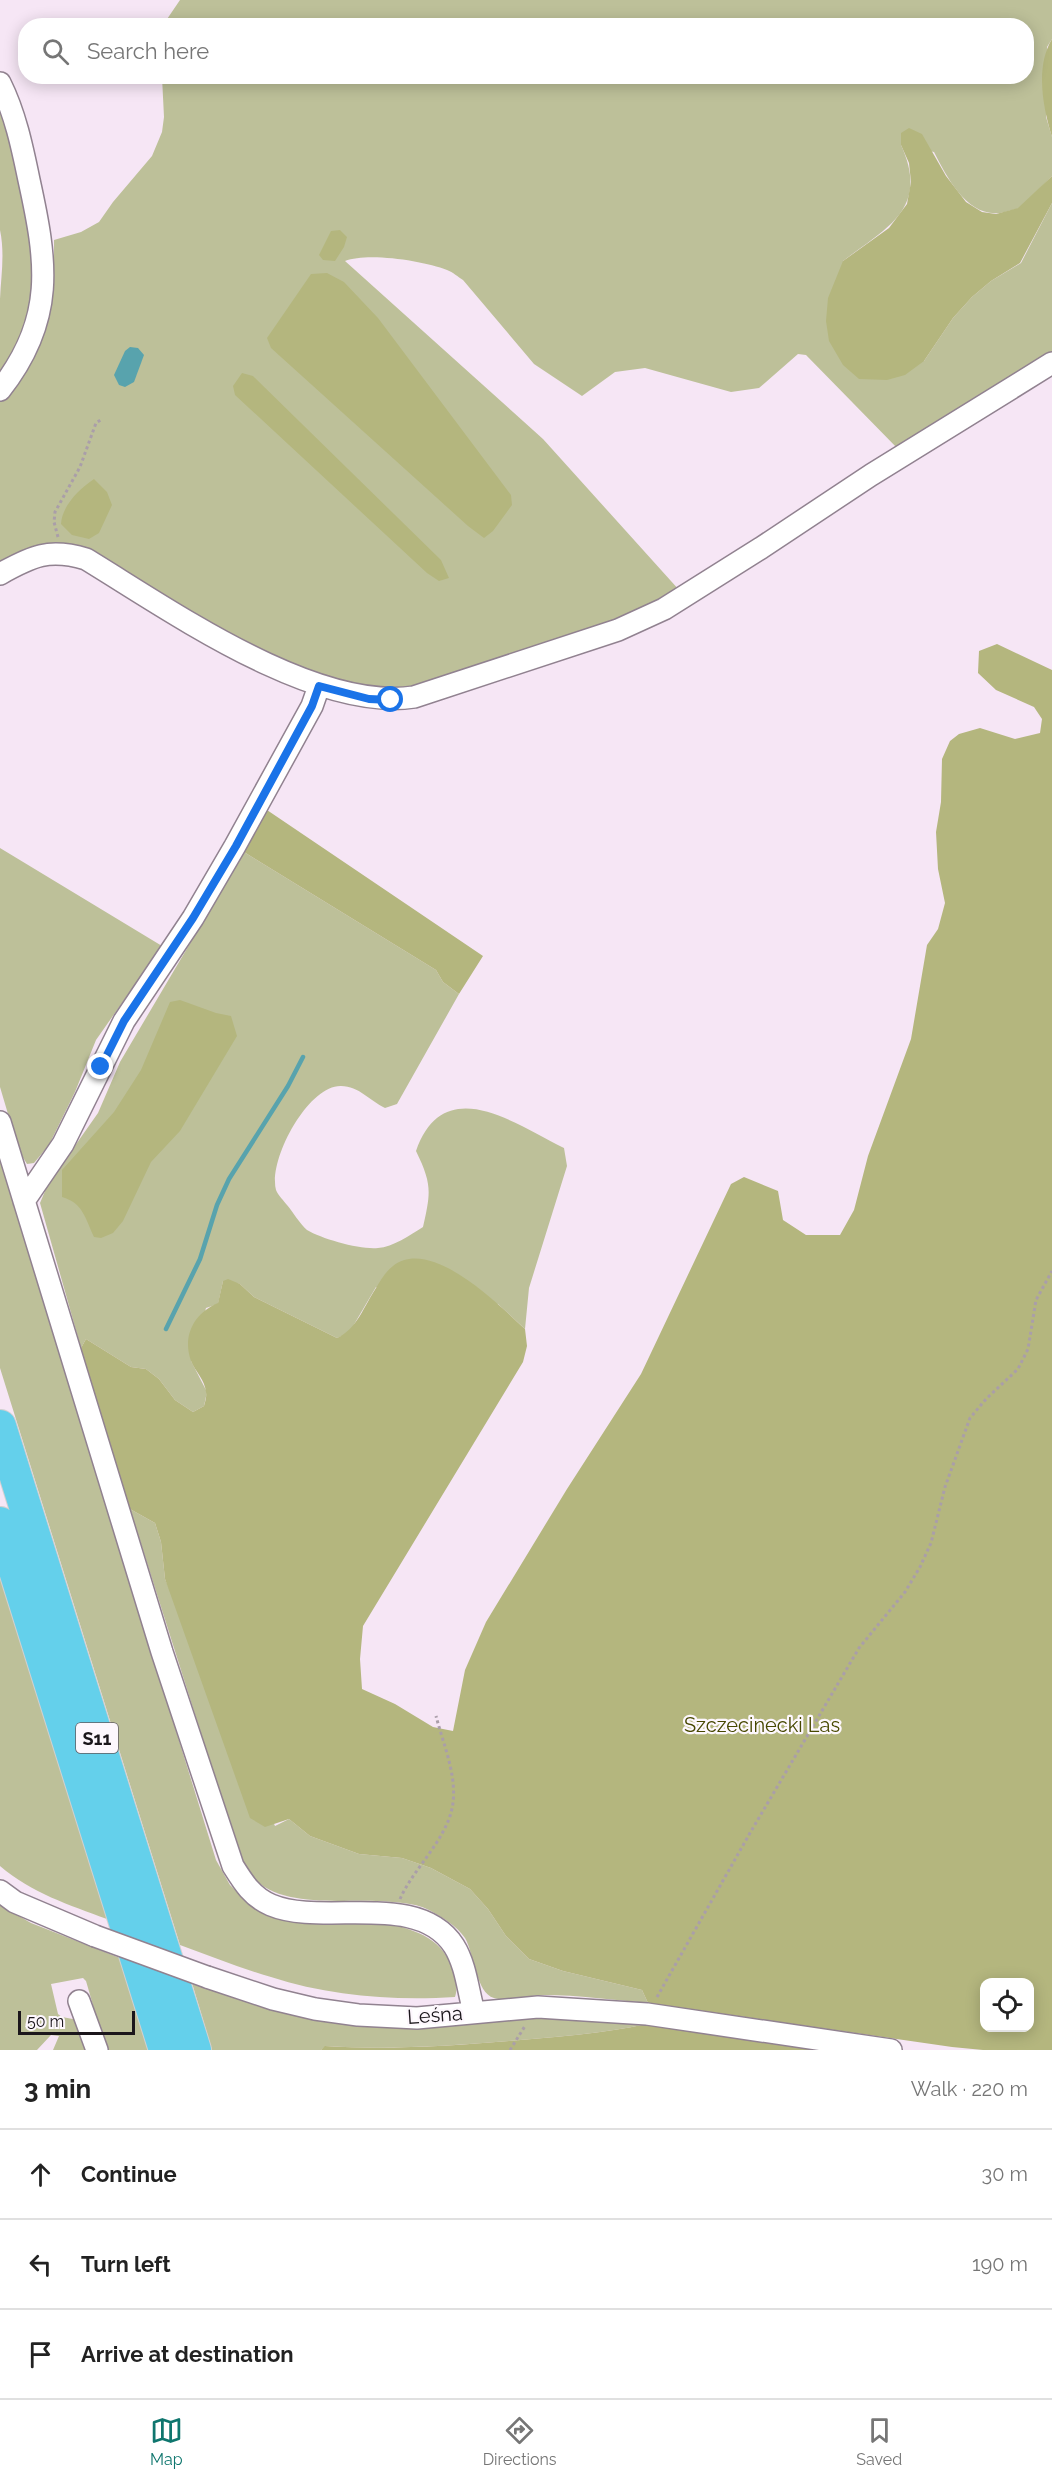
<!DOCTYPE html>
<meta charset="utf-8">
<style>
body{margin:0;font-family:Raleway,sans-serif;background:#f6f6f6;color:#222}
.controls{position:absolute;right:18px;bottom:18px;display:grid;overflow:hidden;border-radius:12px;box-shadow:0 3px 15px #0003}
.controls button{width:54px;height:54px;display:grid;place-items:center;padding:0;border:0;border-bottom:2px solid #e0e0e0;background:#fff;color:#222;font:30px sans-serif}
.scale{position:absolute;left:18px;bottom:15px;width:117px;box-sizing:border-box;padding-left:6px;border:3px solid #1b161b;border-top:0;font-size:16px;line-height:21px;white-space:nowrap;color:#1b161b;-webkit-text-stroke:4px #fdf7fd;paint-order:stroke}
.stop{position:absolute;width:18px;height:18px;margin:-14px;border:4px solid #1a73e8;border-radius:50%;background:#fff}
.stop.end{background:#1a73e8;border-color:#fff;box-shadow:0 2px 6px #0008}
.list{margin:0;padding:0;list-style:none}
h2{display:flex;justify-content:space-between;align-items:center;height:78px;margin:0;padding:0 24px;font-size:26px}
h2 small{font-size:20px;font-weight:400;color:#767676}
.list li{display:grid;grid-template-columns:39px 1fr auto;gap:18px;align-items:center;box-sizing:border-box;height:90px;padding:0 24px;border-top:2px solid #e0e0e0}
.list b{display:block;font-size:22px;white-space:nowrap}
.list em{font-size:20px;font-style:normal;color:#767676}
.icon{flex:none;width:33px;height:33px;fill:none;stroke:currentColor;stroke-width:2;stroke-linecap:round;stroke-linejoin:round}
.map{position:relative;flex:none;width:1052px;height:2050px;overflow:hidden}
.search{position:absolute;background:#fff;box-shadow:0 3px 15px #0003;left:18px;right:18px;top:18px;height:66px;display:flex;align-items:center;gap:15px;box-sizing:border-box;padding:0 21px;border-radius:24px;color:#767676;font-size:22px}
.sheet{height:348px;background:#fff}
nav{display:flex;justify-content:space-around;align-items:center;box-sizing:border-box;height:84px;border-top:2px solid #e0e0e0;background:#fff;font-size:16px;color:#767676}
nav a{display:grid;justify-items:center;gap:3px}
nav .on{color:#0f766e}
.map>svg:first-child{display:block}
.green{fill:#bdc099}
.forest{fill:#b4b67e;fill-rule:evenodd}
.water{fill:#58a3ad}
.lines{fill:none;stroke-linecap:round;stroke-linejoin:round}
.stream{stroke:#58a3ad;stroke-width:4.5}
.minor-casing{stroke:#918290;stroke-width:24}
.highway-casing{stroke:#d1d0d1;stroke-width:34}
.path{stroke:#aa9ea9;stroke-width:3;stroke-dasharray:3 3;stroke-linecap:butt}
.minor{stroke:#fff;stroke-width:21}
.highway{stroke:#64d0eb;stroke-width:32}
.minor-bridge-casing{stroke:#918290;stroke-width:24;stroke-linecap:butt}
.minor-bridge{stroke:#fff;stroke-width:21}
.route{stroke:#1a73e8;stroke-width:8}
.labels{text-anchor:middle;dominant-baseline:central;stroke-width:4.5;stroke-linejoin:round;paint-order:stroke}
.shield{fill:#fdf7fd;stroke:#5f5a5f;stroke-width:1.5}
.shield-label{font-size:18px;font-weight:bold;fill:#1b161b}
.park-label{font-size:20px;fill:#474800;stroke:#fdf7fd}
.street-label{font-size:20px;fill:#1b161b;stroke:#fdf7fd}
</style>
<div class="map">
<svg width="1052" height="2050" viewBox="0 0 1052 2050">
<rect width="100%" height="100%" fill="#f6e6f5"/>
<path class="green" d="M 180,0 L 1052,0 L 1052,39 L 1047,47 L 1046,117 L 1052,137 L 1052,176 C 1042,185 1031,200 1019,208 C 1015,210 1009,210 1005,212 C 969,221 948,179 934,152 L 901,145 C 930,209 887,227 843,261 L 924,361 L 953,318 L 972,297 L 991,281 L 1021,263 L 1052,203 L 1052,354 L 899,450 L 806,355 L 798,354 L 759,388 L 731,392 L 645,368 L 615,372 L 582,396 L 534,364 L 463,280 C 458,277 453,272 447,270 C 424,261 368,252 345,261 L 543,439 L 680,591 L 640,615 L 424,686 L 365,689 L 276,660 L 90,555 L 0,564 L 0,402 L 7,396 L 49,308 L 54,279 L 54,240 L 81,232 L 99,222 L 113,202 L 152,156 L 162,132 L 164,117 L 162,77 L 1026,76 L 1026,26 L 163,25 Z
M 0,102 L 35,240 L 36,290 L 22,339 L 0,374 C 0,350 0,324 0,299 C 1,276 5,254 0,230 Z
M 0,848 L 162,946 L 96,1040 L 75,1092 L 49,1145 L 34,1163 L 27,1164 L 19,1151 L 0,1087 Z
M 244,852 L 436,970 L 443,982 L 459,994 L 397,1104 L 385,1108 C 370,1101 359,1086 341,1086 C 308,1085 268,1160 276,1190 C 278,1195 284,1201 287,1205 C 293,1212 300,1224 307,1230 C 322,1239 361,1250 378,1248 C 393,1247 410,1235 423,1227 C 431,1192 432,1184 416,1151 C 444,1072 514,1123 564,1148 L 567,1166 L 529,1288 L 525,1329 L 498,1304 L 376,1287 L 349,1333 L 337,1338 L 254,1297 L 240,1284 L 223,1281 L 218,1304 L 206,1308 L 191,1361 L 207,1392 L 204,1406 L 193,1412 L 175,1400 L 159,1379 L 146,1369 L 131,1367 L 86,1339 L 81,1348 L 40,1203 L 48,1184 L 98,1113 L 120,1062 Z
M 0,1148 L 87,1443 L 216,1860 L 230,1885 L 248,1902 L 385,1923 C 417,1930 445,1939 454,1974 C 456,1983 458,1988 455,1997 C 395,2001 329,1996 271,1977 C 240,1968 210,1956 180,1945 L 0,1368 Z
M 130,1509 L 155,1523 L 161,1542 L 165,1579 L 275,1826 L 289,1819 L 310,1836 L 359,1854 L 402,1858 L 431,1868 L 470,1889 L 488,1909 L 506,1936 L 529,1959 L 563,1971 L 642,1990 L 648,2003 C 614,2000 578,1995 544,1995 C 531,1995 505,2002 494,1998 C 476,1993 474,1953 465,1938 C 457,1926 442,1917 429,1910 C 413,1902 393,1902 376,1901 C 342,1900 282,1906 257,1881 C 243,1867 237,1847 231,1828 Z
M 0,1575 L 107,1919 C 69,1905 32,1893 0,1866 Z
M 0,1905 L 31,1923 L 120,1958 L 149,2050 L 106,2050 L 86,1981 L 83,1978 L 51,1984 L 58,2014 L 62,2017 L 78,2020 L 89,2050 L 53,2050 L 59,2036 L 51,2035 L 37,2050 L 0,2050 Z
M 192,1983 L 273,2010 L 350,2025 L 439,2027 L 548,2017 L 646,2024 C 601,2034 555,2037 509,2041 C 448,2046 387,2050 326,2046 L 321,2050 L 212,2050 Z"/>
<path class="forest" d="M 1052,39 L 1052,137 C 1043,108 1035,67 1052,39 Z
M 909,128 L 922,134 L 946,176 L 966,202 L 982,212 L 996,214 L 1018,208 L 1052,176 L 1052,203 L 1020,263 L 991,281 L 972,297 L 953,318 L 924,361 L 905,375 L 887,380 L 859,379 L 843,365 L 829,341 L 826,321 L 828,298 L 843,261 L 889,228 L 907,204 L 911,182 L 909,163 L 901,145 L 901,133 Z
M 340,230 L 347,237 L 344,247 L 335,261 L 323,260 L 319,255 L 331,231 Z
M 327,273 L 344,282 L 378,318 L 511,495 L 512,505 L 493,531 L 484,538 L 468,526 L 271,348 L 267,338 L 311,274 Z
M 242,373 L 253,376 L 441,560 L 449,578 L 439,581 L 427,573 L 235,395 L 233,386 Z
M 94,479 L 107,492 L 112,505 L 99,533 L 89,539 L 72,535 L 61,524 C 62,506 79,489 94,479 Z
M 997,644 L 1052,670 L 1052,2050 L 983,2050 L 952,2047 L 648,2003 L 642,1990 L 563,1971 L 529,1959 L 506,1936 L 488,1909 L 470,1889 L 431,1868 L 402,1858 L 359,1854 L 310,1836 L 289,1819 L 265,1827 L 250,1818 L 165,1579 L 161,1542 L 155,1523 L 130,1509 L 81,1348 L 86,1339 L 131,1367 L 146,1369 L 159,1379 L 175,1400 L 193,1412 L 204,1406 C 205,1402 207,1396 206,1392 C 205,1380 195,1371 191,1361 C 182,1336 194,1313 218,1303 L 223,1281 L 228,1279 L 240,1284 L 254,1297 L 337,1338 C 357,1329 364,1306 376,1288 C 380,1281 386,1271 393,1266 C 431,1236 499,1305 525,1329 L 527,1346 L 523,1362 L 363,1626 L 360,1659 L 362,1689 L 395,1704 L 433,1727 L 453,1731 L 465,1670 L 486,1622 L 567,1489 L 641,1374 L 731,1184 L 744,1177 L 778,1191 L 783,1220 L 806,1235 L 840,1235 L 854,1210 L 868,1156 L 911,1039 L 927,945 L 938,929 L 945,903 L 938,869 L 936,832 L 941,802 L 942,759 L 950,741 L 959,734 L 980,728 L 1015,739 L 1040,733 L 1042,719 L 1034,707 L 996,690 L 978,673 L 979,651 ZM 984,1982 L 1030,1982 L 1030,2028 L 984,2028 Z
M 264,808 L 483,956 L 459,994 L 443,982 L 436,970 L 244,852 L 249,837 Z
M 180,1000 L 216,1013 L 231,1016 L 237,1036 L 180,1131 L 151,1162 L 123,1221 L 113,1233 L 101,1238 L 94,1237 C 85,1218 83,1203 62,1197 L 62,1170 L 114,1112 L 141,1070 L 170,1002 Z
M 646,2024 L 820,2050 L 321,2050 L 325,2046 C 387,2050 448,2046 509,2041 C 555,2037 601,2034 646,2024 Z"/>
<path class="water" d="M 130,347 L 138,348 L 144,355 L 134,382 L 125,387 L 119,385 L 114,375 L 125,351 Z"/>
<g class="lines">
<path class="stream" d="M 166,1329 L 200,1259 L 217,1205 L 229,1179 L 288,1086 L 303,1057"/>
<g class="minor-casing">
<path id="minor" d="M 0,83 C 15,113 22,146 29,180 C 47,262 56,319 0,390
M 0,574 C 32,556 49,548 86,559 C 170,610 314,712 414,697 L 618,630 L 664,609 L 761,548 L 871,475 L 1052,363
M 0,1122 L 162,1652 L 233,1866 C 243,1882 252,1897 271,1905 C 323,1927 418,1890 454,1946 C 466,1965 468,1991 474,2012
M 24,1201 L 63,1144 L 124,1021 L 193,918 L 235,846 L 312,706 L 319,686
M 0,1891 L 15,1902 L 95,1936
M 207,1977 L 273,1999 L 315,2009 L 358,2015 L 417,2018 L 538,2007 L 647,2014 L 891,2050
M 79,2001 L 97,2050"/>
</g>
<g class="highway-casing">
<path id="highway" d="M 0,1426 L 195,2050
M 0,1523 L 165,2050"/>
</g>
<path class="path" d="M 58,537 L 54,522 L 55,512 L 80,467 L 96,423 L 102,419
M 400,1899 C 413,1870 440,1846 450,1816 C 461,1784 444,1747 436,1716
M 657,1997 L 750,1833 L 859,1648 L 905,1592 L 920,1567 L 931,1543 L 945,1487 L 970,1418 L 986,1399 L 1018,1369 L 1028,1349 L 1036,1300 L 1052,1271
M 510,2050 L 525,2026"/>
<use href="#minor" class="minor"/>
<use href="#highway" class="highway"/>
<g class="minor-bridge-casing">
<path id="minor-bridge" d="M 95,1936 L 207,1977"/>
</g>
<use href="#minor-bridge" class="minor-bridge"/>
</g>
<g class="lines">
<path class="route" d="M 101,1067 L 124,1021 L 193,918 L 236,846 L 312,706 L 319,686 L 369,699 L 391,700"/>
</g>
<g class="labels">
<rect class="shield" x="76" y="1723" width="42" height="30" rx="4.5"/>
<g class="shield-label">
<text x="97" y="1738">S11</text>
</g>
<g class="park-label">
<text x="762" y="1725">Szczecinecki Las</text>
</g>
<g class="street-label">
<text transform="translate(435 2015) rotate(-4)">Leśna</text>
</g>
</g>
</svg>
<div class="controls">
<button><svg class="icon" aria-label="locate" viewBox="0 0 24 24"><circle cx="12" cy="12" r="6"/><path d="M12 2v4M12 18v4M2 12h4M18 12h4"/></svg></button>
</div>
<div class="scale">50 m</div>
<div class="stop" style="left:391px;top:700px"></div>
<div class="stop end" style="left:101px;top:1067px"></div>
<div class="search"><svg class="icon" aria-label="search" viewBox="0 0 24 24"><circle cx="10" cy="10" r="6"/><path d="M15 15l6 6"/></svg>Search here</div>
</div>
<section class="sheet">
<h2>3 min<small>Walk · 220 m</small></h2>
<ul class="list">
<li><svg class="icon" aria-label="ahead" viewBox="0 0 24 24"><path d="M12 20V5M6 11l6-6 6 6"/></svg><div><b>Continue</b></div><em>30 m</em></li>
<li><svg class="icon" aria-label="left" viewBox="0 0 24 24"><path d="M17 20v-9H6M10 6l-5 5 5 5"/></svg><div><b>Turn left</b></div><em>190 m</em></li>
<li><svg class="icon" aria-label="arrive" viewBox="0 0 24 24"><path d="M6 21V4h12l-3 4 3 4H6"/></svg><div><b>Arrive at destination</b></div></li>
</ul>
</section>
<nav>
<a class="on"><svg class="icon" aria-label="map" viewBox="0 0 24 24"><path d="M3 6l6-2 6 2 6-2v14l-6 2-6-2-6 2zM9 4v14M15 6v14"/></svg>Map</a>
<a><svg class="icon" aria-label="directions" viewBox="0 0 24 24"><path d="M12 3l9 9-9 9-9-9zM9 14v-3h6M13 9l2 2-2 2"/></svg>Directions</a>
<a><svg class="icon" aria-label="saved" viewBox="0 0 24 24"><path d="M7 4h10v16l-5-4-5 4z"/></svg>Saved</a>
</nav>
